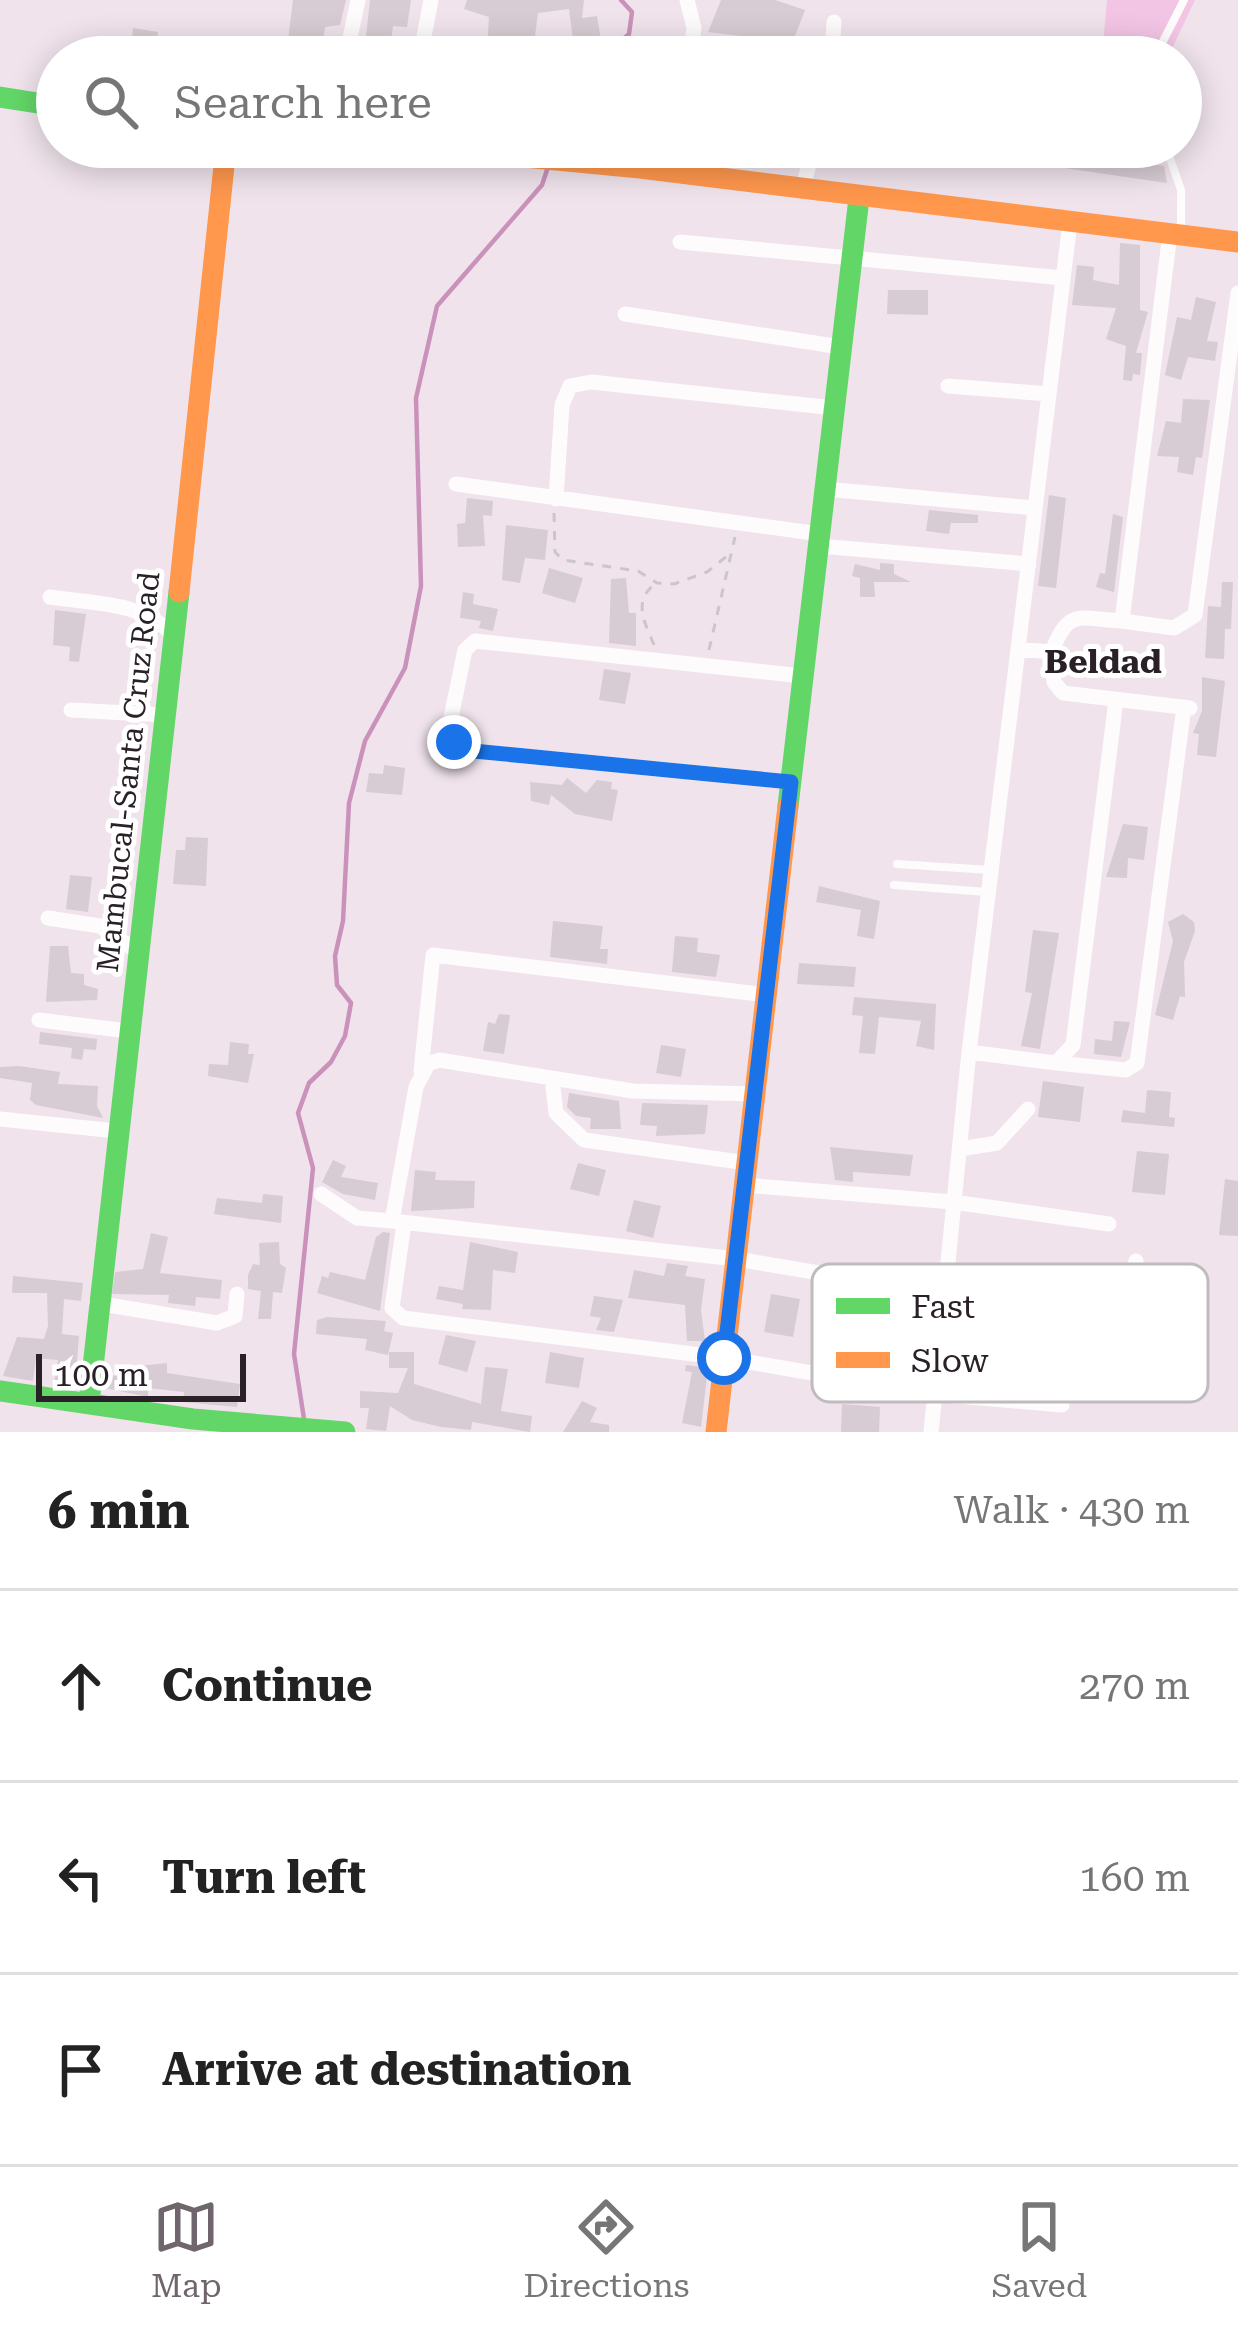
<!DOCTYPE html>
<meta charset="utf-8">
<style>
body{margin:0;font-family:"Roboto Serif",serif;background:#f6f6f6;color:#222}
.scale{position:absolute;left:36px;bottom:30px;width:210px;box-sizing:border-box;padding-left:12px;border:6px solid #2a2128;border-top:0;font-size:33px;line-height:42px;white-space:nowrap;color:#2a2128;-webkit-text-stroke:9px #fff;paint-order:stroke}
.stop{position:absolute;width:36px;height:36px;margin:-27px;border:9px solid #1a73e8;border-radius:50%;background:#fff}
.stop.end{background:#1a73e8;border-color:#fff;box-shadow:0 3px 12px #0008}
.list{margin:0;padding:0;list-style:none}
h2{display:flex;justify-content:space-between;align-items:center;height:156px;margin:0;padding:0 48px;font-size:51px}
h2 small{font-size:39px;font-weight:400;color:#767676}
.list li{display:grid;grid-template-columns:78px 1fr auto;gap:36px;align-items:center;box-sizing:border-box;height:192px;padding:0 48px;border-top:3px solid #e0e0e0}
.list b{display:block;font-size:45px;white-space:nowrap}
.list em{font-size:39px;font-style:normal;color:#767676}
.icon{flex:none;width:66px;height:66px;fill:none;stroke:currentColor;stroke-width:2;stroke-linecap:round;stroke-linejoin:round}
.map{position:relative;flex:none;width:1238px;height:1432px;overflow:hidden}
.search{position:absolute;background:#fff;box-shadow:0 6px 30px #0003;left:36px;right:36px;top:36px;height:132px;display:flex;align-items:center;gap:30px;box-sizing:border-box;padding:0 42px;border-radius:66px;color:#767676;font-size:45px}
.sheet{height:732px;background:#fff}
nav{display:flex;justify-content:space-around;align-items:center;box-sizing:border-box;height:168px;border-top:3px solid #e0e0e0;background:#fff;font-size:33px;color:#767676}
nav a{display:grid;justify-items:center;gap:6px}
nav .on{color:#6f656d}
.map>svg:first-child{display:block}
.green{fill:#f3c5e5}
.lines{fill:none;stroke-linecap:round;stroke-linejoin:round}
.stream{stroke:#ca92bb;stroke-width:4.5}
.building{fill:#d7ccd3}
.path{stroke:#cac6c9;stroke-width:3;stroke-dasharray:9 9;stroke-linecap:butt}
.lane{stroke:#fdfbfc;stroke-width:8}
.street{stroke:#fdfbfc;stroke-width:15}
.fast{stroke:#63d668;stroke-width:21}
.slow{stroke:#ff974d;stroke-width:21}
.route{stroke:#1a73e8;stroke-width:15}
.labels{text-anchor:middle;dominant-baseline:central;stroke-width:10;stroke-linejoin:round;paint-order:stroke}
.street-label{font-size:30px;fill:#2a2128;stroke:#fff}
.neighbourhood-label{font-size:33px;font-weight:bold;fill:#2a2128;stroke:#fff}
.key{fill:#fff;stroke:#bfbcbe;stroke-width:3}
.key-label{font-size:33px;fill:#2a2128}
</style>
<div class="map">
<svg width="1238" height="1432" viewBox="0 0 1238 1432">
<rect width="100%" height="100%" fill="#f0e3ec"/>
<path class="green" d="M 1107,0 L 1195,0 L 1168,57 L 1102,57 Z"/>
<g class="lines">
<path class="stream" d="M 603,57 L 629,34 L 632,12 L 621,0
M 304,1419 L 294,1354 L 313,1168 L 298,1113 L 309,1083 L 331,1062 L 345,1036 L 351,1003 L 337,985 L 335,956 L 343,921 L 349,803 L 365,741 L 405,668 L 421,586 L 416,398 L 437,306 L 542,185 L 549,164"/>
</g>
<path class="building" d="M 293,0 L 346,0 L 340,25 L 325,27 L 321,57 L 286,57 Z
M 370,0 L 411,0 L 407,27 L 393,26 L 389,57 L 364,54 Z
M 467,0 L 584,0 L 582,18 L 597,16 L 601,40 L 574,48 L 569,9 L 538,13 L 534,43 L 510,40 L 509,51 L 487,50 L 489,17 L 464,9 Z
M 721,0 L 775,0 L 805,10 L 795,36 L 801,37 L 797,52 L 778,46 L 779,41 L 708,32 Z
M 133,28 L 158,32 L 155,57 L 105,57 L 103,43 L 132,38 Z
M 664,147 L 731,149 L 730,164 L 665,156 Z
M 1065,147 L 1116,147 L 1116,159 L 1164,166 L 1167,183 L 1064,168 Z
M 1120,243 L 1140,245 L 1140,310 L 1148,312 L 1136,353 L 1142,353 L 1140,375 L 1133,374 L 1132,381 L 1123,380 L 1126,346 L 1106,339 L 1116,308 L 1072,305 L 1077,265 L 1094,267 L 1093,280 L 1119,285 Z
M 888,290 L 928,290 L 928,315 L 887,314 Z
M 1196,297 L 1216,302 L 1207,341 L 1218,342 L 1215,361 L 1188,357 L 1181,380 L 1165,375 L 1177,317 L 1191,320 Z
M 1183,399 L 1210,400 L 1202,458 L 1196,457 L 1193,475 L 1177,472 L 1179,457 L 1157,456 L 1166,421 L 1181,423 Z
M 1049,495 L 1066,498 L 1056,588 L 1038,586 Z
M 467,498 L 493,501 L 492,516 L 483,515 L 485,546 L 458,547 L 457,524 L 465,523 Z
M 929,510 L 978,515 L 978,523 L 951,523 L 949,534 L 926,531 Z
M 1113,514 L 1123,517 L 1114,592 L 1096,587 L 1100,573 L 1105,574 Z
M 506,525 L 548,530 L 545,560 L 525,558 L 520,583 L 502,580 Z
M 880,563 L 894,564 L 894,574 L 911,582 L 874,582 L 875,597 L 860,597 L 860,578 L 852,576 L 855,564 L 880,570 Z
M 549,568 L 583,578 L 575,603 L 542,593 Z
M 626,578 L 629,613 L 636,613 L 636,646 L 609,643 L 611,579 Z
M 1222,582 L 1233,582 L 1231,629 L 1225,629 L 1224,659 L 1205,658 L 1208,606 L 1221,607 Z
M 463,592 L 474,594 L 473,604 L 498,609 L 493,631 L 479,628 L 481,621 L 460,618 Z
M 55,610 L 86,614 L 79,662 L 69,661 L 70,647 L 53,645 Z
M 604,669 L 631,673 L 625,704 L 599,700 Z
M 1202,677 L 1225,681 L 1216,757 L 1197,755 L 1199,734 L 1193,733 L 1202,711 Z
M 384,765 L 405,768 L 402,795 L 366,792 L 369,773 L 383,774 Z
M 567,778 L 586,793 L 597,780 L 612,782 L 611,789 L 618,790 L 612,821 L 575,814 L 551,795 L 549,805 L 531,801 L 530,782 L 562,785 Z
M 1123,824 L 1148,827 L 1144,860 L 1128,858 L 1127,878 L 1106,877 Z
M 186,837 L 208,838 L 206,886 L 173,884 L 176,850 L 185,850 Z
M 70,875 L 92,877 L 88,912 L 66,909 Z
M 819,886 L 880,901 L 874,939 L 857,936 L 861,910 L 816,902 Z
M 1183,914 L 1194,922 L 1195,931 L 1184,962 L 1185,997 L 1180,996 L 1173,1020 L 1155,1015 L 1173,941 L 1168,922 Z
M 553,921 L 603,926 L 600,949 L 608,949 L 607,964 L 550,957 Z
M 1033,930 L 1059,933 L 1040,1049 L 1021,1046 L 1032,993 L 1025,992 Z
M 675,936 L 698,938 L 697,952 L 720,955 L 716,977 L 672,972 Z
M 50,946 L 68,946 L 71,973 L 84,974 L 84,985 L 98,989 L 97,1000 L 46,1002 Z
M 799,963 L 856,967 L 854,987 L 797,984 Z
M 854,997 L 936,1004 L 934,1050 L 916,1046 L 921,1021 L 879,1017 L 875,1054 L 859,1053 L 863,1016 L 852,1015 Z
M 499,1014 L 510,1015 L 504,1054 L 483,1051 L 488,1022 L 495,1024 Z
M 1114,1021 L 1130,1022 L 1121,1057 L 1094,1054 L 1095,1039 L 1112,1041 Z
M 40,1032 L 97,1039 L 96,1050 L 84,1049 L 82,1060 L 71,1058 L 72,1048 L 39,1044 Z
M 230,1042 L 249,1044 L 248,1054 L 254,1054 L 248,1083 L 208,1076 L 209,1064 L 228,1065 Z
M 661,1045 L 686,1049 L 681,1077 L 656,1073 Z
M 19,1066 L 60,1072 L 58,1084 L 98,1086 L 97,1106 L 103,1118 L 36,1105 L 30,1100 L 32,1083 L 0,1078 L 0,1067 Z
M 1043,1081 L 1084,1087 L 1080,1122 L 1038,1117 Z
M 1147,1090 L 1171,1092 L 1169,1117 L 1175,1118 L 1174,1127 L 1121,1122 L 1123,1110 L 1145,1113 Z
M 569,1093 L 619,1101 L 621,1129 L 590,1129 L 591,1118 L 576,1116 L 567,1107 Z
M 642,1103 L 708,1105 L 705,1134 L 656,1136 L 657,1126 L 640,1125 Z
M 830,1147 L 913,1155 L 910,1176 L 853,1172 L 853,1182 L 835,1180 Z
M 1137,1151 L 1169,1154 L 1165,1195 L 1132,1192 Z
M 333,1160 L 346,1166 L 341,1177 L 378,1183 L 375,1200 L 343,1194 L 322,1182 Z
M 578,1163 L 606,1170 L 599,1196 L 570,1189 Z
M 415,1170 L 436,1172 L 435,1180 L 475,1181 L 474,1208 L 411,1211 Z
M 1225,1179 L 1238,1181 L 1238,1236 L 1219,1235 Z
M 263,1194 L 283,1196 L 281,1223 L 214,1214 L 217,1198 L 262,1203 Z
M 634,1200 L 661,1206 L 653,1238 L 626,1231 Z
M 383,1232 L 390,1233 L 380,1311 L 317,1293 L 322,1276 L 328,1278 L 330,1272 L 365,1280 L 376,1237 Z
M 151,1233 L 168,1237 L 160,1273 L 222,1280 L 220,1299 L 196,1297 L 195,1306 L 168,1303 L 169,1295 L 112,1294 L 115,1272 L 143,1269 Z
M 279,1242 L 280,1264 L 286,1268 L 282,1293 L 273,1292 L 271,1319 L 258,1319 L 261,1291 L 248,1289 L 248,1275 L 253,1264 L 260,1265 L 259,1243 Z
M 470,1242 L 518,1252 L 515,1273 L 493,1270 L 491,1310 L 462,1309 L 463,1304 L 436,1299 L 439,1286 L 463,1290 Z
M 667,1263 L 688,1266 L 685,1276 L 705,1279 L 701,1310 L 705,1341 L 687,1341 L 685,1305 L 628,1298 L 634,1270 L 664,1276 Z
M 13,1276 L 83,1283 L 81,1301 L 64,1299 L 62,1334 L 79,1336 L 75,1387 L 54,1384 L 58,1360 L 36,1358 L 33,1381 L 3,1376 L 17,1337 L 44,1339 L 48,1326 L 47,1293 L 12,1293 Z
M 771,1294 L 800,1299 L 793,1337 L 764,1332 Z
M 594,1296 L 623,1300 L 614,1332 L 596,1330 L 601,1318 L 590,1316 Z
M 327,1317 L 386,1321 L 384,1331 L 393,1333 L 388,1355 L 365,1350 L 367,1339 L 316,1334 L 317,1320 Z
M 446,1335 L 476,1341 L 467,1372 L 438,1364 Z
M 389,1352 L 414,1352 L 414,1384 L 481,1404 L 485,1367 L 508,1369 L 501,1411 L 532,1416 L 530,1432 L 472,1422 L 471,1430 L 441,1427 L 412,1420 L 390,1406 L 386,1431 L 366,1429 L 369,1408 L 360,1408 L 360,1391 L 398,1393 L 408,1368 L 389,1368 Z
M 550,1352 L 584,1358 L 579,1388 L 545,1383 Z
M 167,1363 L 167,1373 L 240,1384 L 237,1407 L 183,1402 L 184,1392 L 148,1388 L 148,1397 L 105,1388 L 106,1374 L 131,1379 L 139,1366 Z
M 686,1365 L 708,1368 L 701,1427 L 682,1423 L 692,1372 L 685,1371 Z
M 582,1401 L 597,1408 L 590,1422 L 609,1425 L 609,1432 L 563,1432 Z
M 842,1404 L 880,1407 L 879,1432 L 841,1432 Z"/>
<g class="lines">
<path class="path" d="M 554,513 L 555,552 L 563,560 L 638,571 L 657,583 L 674,584 L 707,572 L 731,553
M 654,645 C 645,623 632,601 655,584
M 709,650 L 735,537"/>
<path class="lane" d="M 1155,57 L 1184,0
M 1166,147 L 1181,190 L 1181,232
M 897,864 L 990,870
M 894,885 L 987,892"/>
<path class="street" d="M 687,0 L 694,28 L 690,57
M 346,57 L 358,0
M 420,57 L 431,0
M 832,57 L 834,22
M 640,168 L 650,147
M 802,190 L 814,147
M 680,242 L 1063,278
M 625,314 L 841,347
M 948,386 L 1049,394
M 456,484 L 820,534
M 825,489 L 1035,508
M 556,499 L 562,405 L 570,386 L 591,382 L 834,408
M 819,546 L 1029,564
M 50,597 C 94,604 143,601 174,636
M 1122,621 L 1174,628 L 1195,615 L 1238,293
M 1018,649 L 1052,652 C 1068,607 1080,619 1122,621 L 1170,233
M 1052,652 L 1054,682 L 1063,693 L 1190,708
M 71,710 L 166,715
M 791,782 L 463,750 L 449,727 L 465,650 L 475,641 L 803,676
M 48,918 L 100,926 L 138,952
M 39,1020 L 128,1031
M 969,1052 L 1056,1063 L 1073,1045 L 1116,700
M 1056,1063 L 1126,1070 L 1137,1063 L 1184,707
M 421,1071 L 433,955 L 767,995
M 552,1078 L 556,1113 L 584,1140 L 747,1163
M 755,1094 L 633,1091 L 439,1060 L 428,1064 L 416,1087 L 392,1221 L 736,1259 L 868,1281 L 899,1298 L 921,1352 L 936,1363
M 0,1119 L 116,1131
M 960,1149 L 997,1143 L 1028,1109
M 744,1185 L 953,1202 L 1109,1224
M 321,1194 L 357,1218 L 392,1221
M 404,1223 L 392,1308 L 403,1318 L 725,1358 L 934,1394 L 1062,1405
M 943,1300 L 1112,1319 L 1125,1307 L 1136,1261
M 96,1303 L 217,1323 L 235,1316 L 237,1294
M 981,1305 L 985,1273
M 931,1432 L 969,1052 L 1070,222"/>
<path class="fast" d="M 0,97 L 57,106
M 788,806 L 859,198
M 0,1391 L 193,1419 L 345,1432
M 89,1403 L 179,592"/>
<path class="slow" d="M 418,147 L 640,168 L 1238,242
M 179,592 L 226,147
M 716,1432 L 788,806"/>
</g>
<g class="lines">
<path class="route" d="M 454,742 L 463,750 L 791,782 L 724,1358"/>
</g>
<g class="labels">
<g class="street-label">
<text transform="translate(128 772) rotate(-84)">Mambucal-Santa Cruz Road</text>
</g>
<g class="neighbourhood-label">
<text x="1103" y="661">Beldad</text>
</g>
</g>
<rect x="812" y="1264" width="396" height="138" rx="18" class="key"/>
<rect x="836" y="1298" width="54" height="16" fill="#63d668"/>
<rect x="836" y="1352" width="54" height="16" fill="#ff974d"/>
<g class="key-label">
<text x="911" y="1318">Fast</text>
<text x="911" y="1372">Slow</text>
</g>
</svg>
<div class="scale">100 m</div>
<div class="stop" style="left:724px;top:1358px"></div>
<div class="stop end" style="left:454px;top:742px"></div>
<div class="search"><svg class="icon" aria-label="search" viewBox="0 0 24 24"><circle cx="10" cy="10" r="6"/><path d="M15 15l6 6"/></svg>Search here</div>
</div>
<section class="sheet">
<h2>6 min<small>Walk · 430 m</small></h2>
<ul class="list">
<li><svg class="icon" aria-label="ahead" viewBox="0 0 24 24"><path d="M12 20V5M6 11l6-6 6 6"/></svg><div><b>Continue</b></div><em>270 m</em></li>
<li><svg class="icon" aria-label="left" viewBox="0 0 24 24"><path d="M17 20v-9H6M10 6l-5 5 5 5"/></svg><div><b>Turn left</b></div><em>160 m</em></li>
<li><svg class="icon" aria-label="arrive" viewBox="0 0 24 24"><path d="M6 21V4h12l-3 4 3 4H6"/></svg><div><b>Arrive at destination</b></div></li>
</ul>
</section>
<nav>
<a class="on"><svg class="icon" aria-label="map" viewBox="0 0 24 24"><path d="M3 6l6-2 6 2 6-2v14l-6 2-6-2-6 2zM9 4v14M15 6v14"/></svg>Map</a>
<a><svg class="icon" aria-label="directions" viewBox="0 0 24 24"><path d="M12 3l9 9-9 9-9-9zM9 14v-3h6M13 9l2 2-2 2"/></svg>Directions</a>
<a><svg class="icon" aria-label="saved" viewBox="0 0 24 24"><path d="M7 4h10v16l-5-4-5 4z"/></svg>Saved</a>
</nav>
